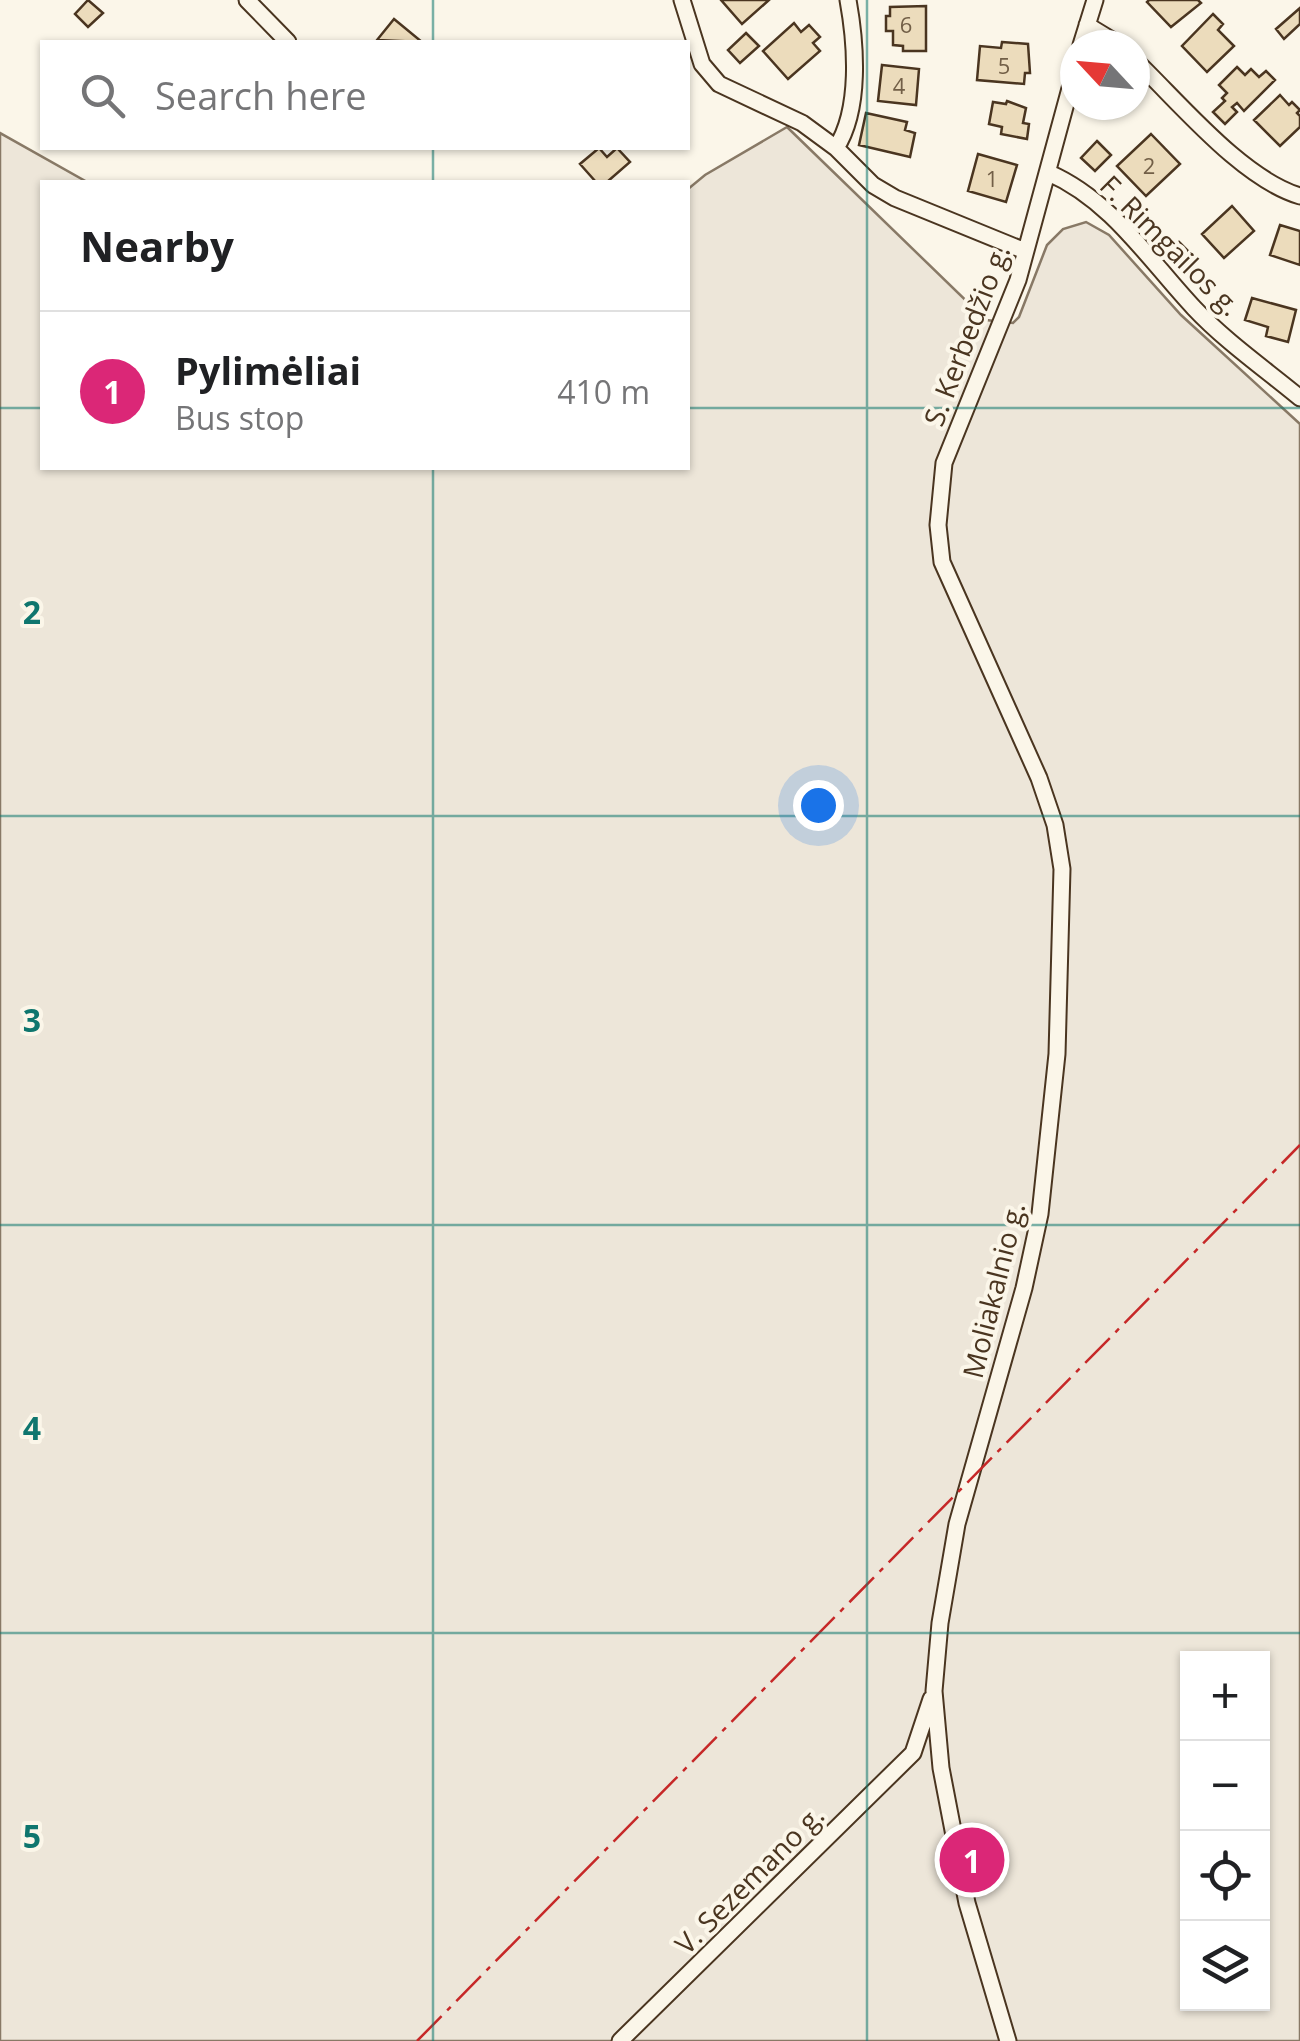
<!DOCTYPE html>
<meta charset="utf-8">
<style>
body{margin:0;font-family:"Open Sans",sans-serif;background:#f2f2f2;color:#202124}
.controls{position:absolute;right:30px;bottom:30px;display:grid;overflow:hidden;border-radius:0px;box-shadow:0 2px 8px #0004}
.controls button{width:90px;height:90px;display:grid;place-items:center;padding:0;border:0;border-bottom:2px solid #e0e0e0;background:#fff;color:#202124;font:50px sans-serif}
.compass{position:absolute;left:1060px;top:30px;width:90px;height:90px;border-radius:50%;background:#fff;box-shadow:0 2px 8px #0004;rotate:296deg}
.you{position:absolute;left:818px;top:805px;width:35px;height:35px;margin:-25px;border:8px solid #fff;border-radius:50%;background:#1a73e8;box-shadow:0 0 0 15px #1a73e833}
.badge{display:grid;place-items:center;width:65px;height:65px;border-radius:50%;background:#db2777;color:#fff;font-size:32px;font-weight:700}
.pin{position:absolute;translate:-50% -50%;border:5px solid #fff;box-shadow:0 2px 10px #0006}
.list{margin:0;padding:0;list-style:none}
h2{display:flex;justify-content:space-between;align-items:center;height:130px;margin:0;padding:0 40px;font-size:42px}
h2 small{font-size:32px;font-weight:400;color:#757577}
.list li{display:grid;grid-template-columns:65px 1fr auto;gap:30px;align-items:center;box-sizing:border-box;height:160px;padding:0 40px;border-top:2px solid #e0e0e0}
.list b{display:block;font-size:38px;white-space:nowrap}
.list p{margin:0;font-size:32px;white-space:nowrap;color:#757577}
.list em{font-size:32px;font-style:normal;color:#757577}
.icon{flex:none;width:55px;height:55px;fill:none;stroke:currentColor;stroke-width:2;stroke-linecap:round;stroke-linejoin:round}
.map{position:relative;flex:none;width:1300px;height:2041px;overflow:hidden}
.search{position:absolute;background:#fff;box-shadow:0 2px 8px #0004;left:40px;top:40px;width:650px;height:110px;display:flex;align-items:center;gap:25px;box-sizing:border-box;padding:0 35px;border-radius:0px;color:#757577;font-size:38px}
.panel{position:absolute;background:#fff;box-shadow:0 2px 8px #0004;left:40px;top:180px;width:650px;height:290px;border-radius:0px}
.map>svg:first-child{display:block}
.green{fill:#ede6d9;stroke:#887966;stroke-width:2.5;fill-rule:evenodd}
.building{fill:#ecdcbc;stroke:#4a3520;stroke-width:2.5}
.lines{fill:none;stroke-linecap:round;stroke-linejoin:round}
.street-casing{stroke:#4a3520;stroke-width:19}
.street{stroke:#fbf6e9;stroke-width:15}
.power{stroke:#c62828;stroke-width:2.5;stroke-dasharray:35 8 5 8;stroke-linecap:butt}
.grid{fill:none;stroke:#0f766e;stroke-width:2.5;stroke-opacity:0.55}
.labels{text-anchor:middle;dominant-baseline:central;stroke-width:8;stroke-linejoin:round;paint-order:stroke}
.number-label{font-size:22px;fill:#725f47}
.street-label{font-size:28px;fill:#4a3520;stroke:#fbf6e9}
.grid-label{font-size:32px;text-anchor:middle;font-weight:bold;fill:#0f766e;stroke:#fbf6e9;stroke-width:8;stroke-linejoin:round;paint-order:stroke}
</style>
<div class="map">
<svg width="1300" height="2041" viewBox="0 0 1300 2041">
<rect width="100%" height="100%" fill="#fbf6e9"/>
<path class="green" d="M 787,127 L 986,320 L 1013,323 L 1019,317 L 1047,245 L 1063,229 L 1086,222 L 1109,235 L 1181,315 L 1300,424 L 1300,2041 L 0,2041 L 0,133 L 87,182 L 42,182 L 42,468 L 688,468 L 688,189 L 705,175 ZM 1188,1658 L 1262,1658 L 1262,2004 L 1188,2004 Z"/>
<path class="building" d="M 88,0 L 103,13 L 88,27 L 75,14 Z
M 721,0 L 769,0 L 742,24 Z
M 1149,0 L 1198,0 L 1201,3 L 1171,27 L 1147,2 Z
M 926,6 L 926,51 L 903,51 L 903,46 L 893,45 L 893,31 L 886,31 L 886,16 L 890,16 L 890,7 Z
M 1300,8 L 1300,24 L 1284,39 L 1276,29 Z
M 1213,14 L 1223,24 L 1218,30 L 1234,46 L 1207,72 L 1182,46 Z
M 394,19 L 422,42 L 377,40 Z
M 794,23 L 801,32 L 809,25 L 820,37 L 813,43 L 820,51 L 788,79 L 763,51 Z
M 746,33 L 759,46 L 740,63 L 728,50 Z
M 1002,42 L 1028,44 L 1030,73 L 1025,73 L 1024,84 L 977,80 L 980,46 L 1001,48 Z
M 882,65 L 919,69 L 916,105 L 878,101 Z
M 1237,67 L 1245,75 L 1251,69 L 1259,77 L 1266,71 L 1275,80 L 1244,111 L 1237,103 L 1232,107 L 1237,112 L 1225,124 L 1213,112 L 1225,101 L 1222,98 L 1227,93 L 1219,85 Z
M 1280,95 L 1289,105 L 1292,102 L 1300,110 L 1297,113 L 1300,116 L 1300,127 L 1280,146 L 1254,120 Z
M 1007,101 L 1026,108 L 1023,123 L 1029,124 L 1027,139 L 1001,134 L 1002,127 L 989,124 L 993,102 L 1006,104 Z
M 866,113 L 907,122 L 905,130 L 915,133 L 910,157 L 859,145 Z
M 1151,134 L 1180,164 L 1146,196 L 1117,166 Z
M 1097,141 L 1111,155 L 1095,171 L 1081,158 Z
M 599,148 L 607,157 L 617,148 L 630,162 L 607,182 L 596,182 L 580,164 Z
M 978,154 L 1017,165 L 1006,202 L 968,191 Z
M 1232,206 L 1254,231 L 1224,258 L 1202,234 Z
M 1280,225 L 1300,231 L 1300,265 L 1270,255 Z
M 1179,242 L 1198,261 L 1189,269 L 1171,251 Z
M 1252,298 L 1296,310 L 1288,342 L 1266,336 L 1268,327 L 1245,320 Z"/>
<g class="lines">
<g class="street-casing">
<path id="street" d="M 247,0 L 288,42
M 682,0 L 702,64 L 719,84 L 802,123 L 836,148 L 873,185 L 895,198 L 1025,251
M 1087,25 L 1120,45
M 1081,45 L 1095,0
M 1135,60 C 1179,102 1242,179 1300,196
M 836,148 C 861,109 856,44 848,0
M 1049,173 C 1111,200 1149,260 1194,308 C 1225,341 1265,369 1300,398
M 620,2041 L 913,1753 L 931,1699
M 1008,2041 L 967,1903 L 941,1768 L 934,1691 L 940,1623 L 957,1524 L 1024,1288 L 1040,1214 L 1057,1054 L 1062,869 L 1055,825 L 1039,778 L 942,562 L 938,525 L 944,463 L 1018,280 L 1075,70"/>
</g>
<use href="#street" class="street"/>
<path class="power" d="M 417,2041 L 1300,1145"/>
</g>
<path class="grid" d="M 433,0 L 433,42M 867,0 L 867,2041M 433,148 L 433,182M 0,408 L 42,408M 688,408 L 1300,408M 433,468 L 433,2041M 0,816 L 1300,816M 0,1225 L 1300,1225M 0,1633 L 1300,1633"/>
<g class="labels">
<g class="number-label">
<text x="906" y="24">6</text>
<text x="1004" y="65">5</text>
<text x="899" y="85">4</text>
<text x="1149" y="165">2</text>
<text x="992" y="178">1</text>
</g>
<g class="street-label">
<text transform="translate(1171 245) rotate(45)">F. Rimgailos g.</text>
<text transform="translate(966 335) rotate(-69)">S. Kerbedžio g.</text>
<text transform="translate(993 1290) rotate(-76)">Moliakalnio g.</text>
<text transform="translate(749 1879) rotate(-45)">V. Sezemano g.</text>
</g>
</g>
<g class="grid-label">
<text x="32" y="624">2</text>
<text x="32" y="1032">3</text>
<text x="32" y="1440">4</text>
<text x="32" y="1848">5</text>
</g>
</svg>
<div class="controls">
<button>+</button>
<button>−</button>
<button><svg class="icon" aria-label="locate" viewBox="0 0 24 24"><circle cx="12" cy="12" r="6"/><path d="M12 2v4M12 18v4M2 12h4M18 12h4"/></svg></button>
<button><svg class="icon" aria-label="layers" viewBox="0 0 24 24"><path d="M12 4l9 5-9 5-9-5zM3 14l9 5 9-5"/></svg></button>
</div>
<svg class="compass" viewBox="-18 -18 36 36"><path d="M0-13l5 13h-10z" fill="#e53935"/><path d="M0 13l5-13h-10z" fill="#757577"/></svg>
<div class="you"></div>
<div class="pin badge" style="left:972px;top:1860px">1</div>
<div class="search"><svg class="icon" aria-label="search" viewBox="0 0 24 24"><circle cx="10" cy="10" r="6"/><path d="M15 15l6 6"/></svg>Search here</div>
<section class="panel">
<h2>Nearby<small></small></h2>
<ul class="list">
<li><span class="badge">1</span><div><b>Pylimėliai</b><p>Bus stop</p></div><em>410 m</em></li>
</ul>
</section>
</div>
